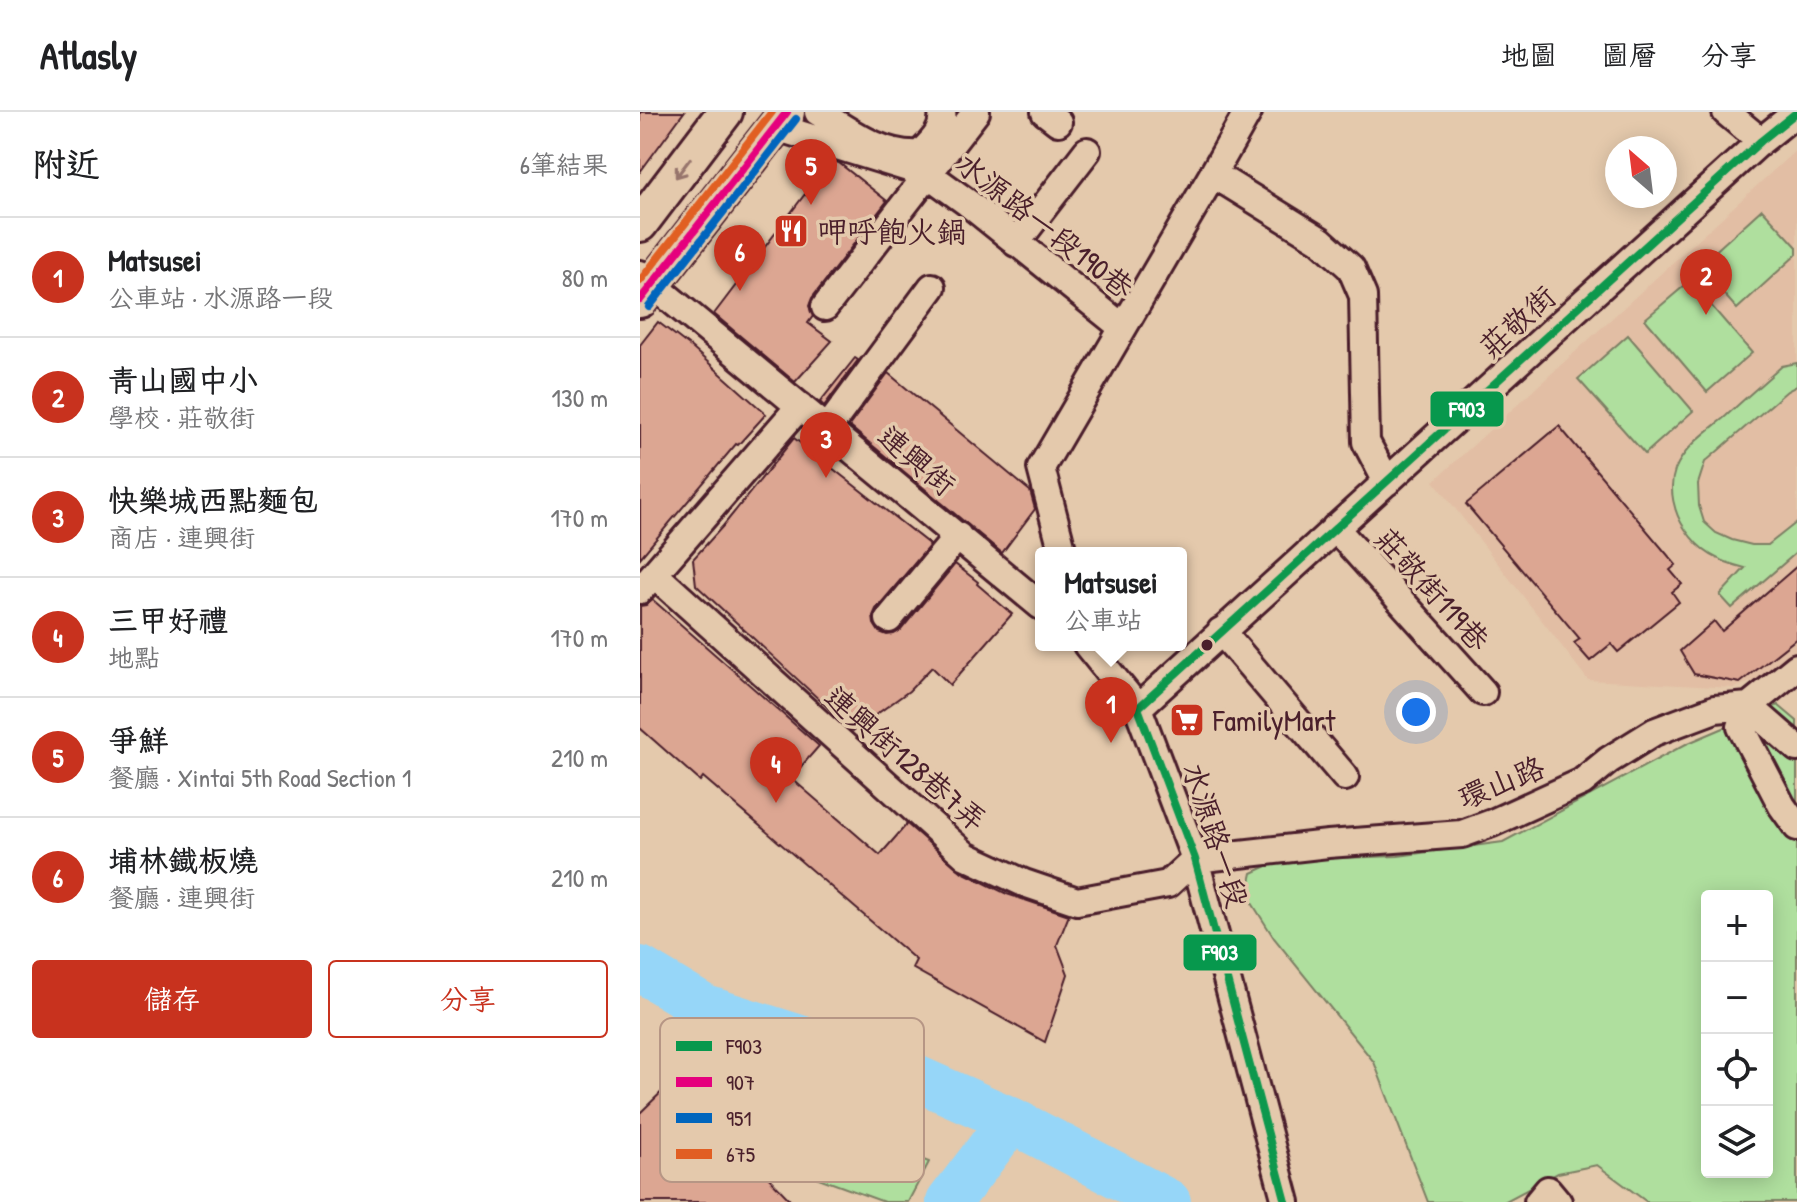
<!DOCTYPE html>
<html lang="zh-TW">
<meta charset="utf-8">
<style>
body{margin:0;font-family:"Patrick Hand","LXGW WenKai TC",sans-serif;background:#f2f2f2;color:#202124}
.controls{position:absolute;right:24px;bottom:24px;display:grid;overflow:hidden;border-radius:8px;box-shadow:0 4px 20px #0003}
.controls button{width:72px;height:72px;display:grid;place-items:center;padding:0;border:0;border-bottom:2px solid #e0e0e0;background:#fff;color:#202124;font:40px sans-serif}
.compass{position:absolute;left:965px;top:24px;width:72px;height:72px;border-radius:50%;background:#fff;box-shadow:0 4px 20px #0003;rotate:332deg}
.you{position:absolute;left:776px;top:600px;width:28px;height:28px;margin:-20px;border:6px solid #fff;border-radius:50%;background:#1a73e8;box-shadow:0 0 0 12px #1a73e833}
.badge{display:grid;place-items:center;width:52px;height:52px;border-radius:50%;background:#c8321e;color:#fff;font-size:26px;font-weight:700}
.pin{position:absolute;translate:-50% -66px;filter:drop-shadow(0 2px 4px #0008)}
.pin::after{content:'';position:absolute;top:42px;width:28px;height:24px;background:inherit;clip-path:polygon(0 0,100% 0,50% 100%)}
.popup{position:absolute;left:395px;top:435px;width:152px;height:104px;box-sizing:border-box;display:grid;place-content:center;border-radius:8px;background:#fff;filter:drop-shadow(0 2px 6px #0005);font-size:26px;white-space:nowrap;color:#757577}
.popup b{font-size:30px;color:#202124}
.popup::after{content:'';position:absolute;left:50%;top:100%;margin-left:-16px;border:16px solid transparent;border-top-color:#fff}
.list{margin:0;padding:0;list-style:none}
h2{display:flex;justify-content:space-between;align-items:center;height:104px;margin:0;padding:0 32px;font-size:34px}
h2 small{font-size:26px;font-weight:400;color:#757577}
.list li{display:grid;grid-template-columns:52px 1fr auto;gap:24px;align-items:center;box-sizing:border-box;height:120px;padding:0 32px;border-top:2px solid #e0e0e0}
.list b{display:block;font-size:30px;white-space:nowrap}
.list p{margin:0;font-size:26px;white-space:nowrap;color:#757577}
.list em{font-size:26px;font-style:normal;color:#757577}
.actions{display:flex;gap:16px;padding:24px 32px}
.actions a{flex:1;padding:18px 0;border:2px solid #c8321e;border-radius:8px;text-align:center;font-size:28px;color:#c8321e}
.actions .main{background:#c8321e;color:#fff}
.icon{flex:none;width:44px;height:44px;fill:none;stroke:currentColor;stroke-width:2;stroke-linecap:round;stroke-linejoin:round}
.map{position:relative;flex:none;width:1157px;height:1090px;overflow:hidden}
header{display:flex;align-items:center;gap:48px;box-sizing:border-box;height:112px;padding:0 40px;background:#fff;border-bottom:2px solid #e0e0e0}
header strong{font-size:38px}
nav{display:flex;gap:44px;margin-inline-start:auto;font-size:28px}
main{display:flex}
aside{flex:1;background:#fff}
.map>svg:first-child{display:block}
.built{fill:#e2bea4}
.green{fill:#afdf9e;stroke:#7c7f64;stroke-width:2;fill-rule:evenodd}
.lines{fill:none;stroke-linecap:round;stroke-linejoin:round}
.river{stroke:#96d6f8;stroke-width:46}
.building{fill:#dca692;stroke:#4a1f2b;stroke-width:2}
.minor-casing{stroke:#4a1f2b;stroke-width:32}
.major-casing{stroke:#4a1f2b;stroke-width:40}
.minor{stroke:#e4c9ac;stroke-width:26}
.major{stroke:#e4c9ac;stroke-width:34}
.bus-1-casing{stroke:#e4c9ac;stroke-width:14}
.bus-2-casing{stroke:#e4c9ac;stroke-width:14}
.bus-3-casing{stroke:#e4c9ac;stroke-width:14}
.bus-4-casing{stroke:#e4c9ac;stroke-width:14}
.bus-1{stroke:#07984d;stroke-width:8}
.bus-2{stroke:#e5007d;stroke-width:8}
.bus-3{stroke:#0065bd;stroke-width:8}
.bus-4{stroke:#e15e23;stroke-width:8}
.oneway{stroke:#97746c}
.bus-dot{fill:#4a1f2b;stroke:#e4c9ac;stroke-width:3}
.labels{text-anchor:middle;dominant-baseline:central;stroke-width:7;stroke-linejoin:round;paint-order:stroke}
.street-label{font-size:30px;fill:#4a1f2b;stroke:#e4c9ac}
.poi-label{font-size:30px;fill:#4a1f2b;stroke:#e4c9ac;text-anchor:start}
.key{fill:#e4c9ac;stroke:#b69685;stroke-width:2}
.key-label{font-size:22px;fill:#4a1f2b}
.line-badge{stroke:#e4c9ac;stroke-width:3}
.badge-label{font-size:22px;text-anchor:middle;font-weight:bold;fill:#fff}
</style>
<header>
<strong>Atlasly</strong>
<nav><a>地圖</a><a>圖層</a><a>分享</a></nav>
</header>
<main>
<aside>
<h2>附近<small>6筆結果</small></h2>
<ul class="list">
<li><span class="badge">1</span><div><b>Matsusei</b><p>公車站 · 水源路一段</p></div><em>80 m</em></li>
<li><span class="badge">2</span><div><b>青山國中小</b><p>學校 · 莊敬街</p></div><em>130 m</em></li>
<li><span class="badge">3</span><div><b>快樂城西點麵包</b><p>商店 · 連興街</p></div><em>170 m</em></li>
<li><span class="badge">4</span><div><b>三甲好禮</b><p>地點</p></div><em>170 m</em></li>
<li><span class="badge">5</span><div><b>爭鮮</b><p>餐廳 · Xintai 5th Road Section 1</p></div><em>210 m</em></li>
<li><span class="badge">6</span><div><b>埔林鐡板燒</b><p>餐廳 · 連興街</p></div><em>210 m</em></li>
</ul>
<div class="actions"><a class="main">儲存</a><a>分享</a></div>
</aside>
<div class="map">
<svg width="1157" height="1090" viewBox="0 0 1157 1090">
<rect width="100%" height="100%" fill="#e4c9ac"/>
<filter id="ink" filterUnits="userSpaceOnUse"><feTurbulence type="fractalNoise" baseFrequency=".0125" numOctaves="2"/><feDisplacementMap in="SourceGraphic" scale="16" xChannelSelector="R" yChannelSelector="G"/><feConvolveMatrix kernelMatrix="1 2 1 2 8 2 1 2 1" color-interpolation-filters="sRGB"/></filter>
<g filter="url(#ink)">
<path class="built" d="M 1157,37 L 1157,538 L 1127,564 L 1094,576 L 948,568 L 794,369 Z"/>
<path class="green" d="M 1122,97 L 1157,135 L 1157,142 L 1097,197 L 1059,154 Z
M 1050,169 L 1112,241 L 1067,280 L 1005,207 Z
M 988,223 L 1053,299 L 1005,342 L 938,267 Z
M 1157,251 L 1157,274 L 1147,279 L 1065,350 L 1058,372 L 1059,394 L 1064,410 L 1076,421 L 1092,428 L 1112,433 L 1128,433 L 1157,410 L 1157,440 L 1092,496 L 1080,483 L 1105,456 C 1078,449 1061,441 1045,417 C 1034,401 1028,377 1035,358 C 1044,335 1068,319 1086,304 C 1104,287 1123,271 1142,254 Z
M 1138,593 L 1157,609 L 1157,1090 L 1007,1090 L 957,1053 L 918,1061 L 864,1090 L 788,1090 L 734,950 L 634,826 L 607,783 L 612,761 L 640,748 L 758,744 L 863,730 L 1046,632 ZM 1067,784 L 1127,784 L 1127,1060 L 1067,1060 Z
M 159,1002 L 289,1050 L 268,1090 L 244,1090 L 132,1049 Z"/>
<g class="lines">
<path class="river" d="M 0,857 L 65,896 L 249,954 L 371,1008 L 528,1090
M 309,1090 L 371,1008"/>
</g>
<path class="building" d="M 0,0 L 44,0 L 0,60 Z
M 193,49 L 199,51 L 247,89 L 172,186 L 169,194 L 173,204 L 168,211 L 192,229 L 155,270 L 74,202 L 165,82 L 166,83 Z
M 18,210 L 52,236 L 126,302 L 98,333 L 96,332 L 0,446 L 0,233 Z
M 215,246 L 218,248 L 184,294 L 180,290 Z
M 248,261 L 390,379 L 395,397 L 362,441 L 209,314 Z
M 919,314 L 1036,453 L 1030,458 L 1042,472 L 1032,480 L 1039,490 L 978,540 L 971,532 L 950,549 L 934,531 L 940,527 L 826,392 Z
M 154,326 L 290,433 L 236,497 L 233,504 L 234,512 L 239,520 L 247,523 L 254,522 L 261,518 L 315,452 L 338,470 L 337,472 L 372,502 L 310,573 L 292,555 L 269,579 L 213,619 L 56,473 L 53,447 L 83,414 Z
M 1157,454 L 1157,526 L 1100,571 L 1054,562 L 1040,539 L 1074,509 L 1082,519 Z
M 13,488 L 179,634 L 151,666 L 240,743 L 267,712 L 322,760 L 367,782 L 429,803 L 417,833 L 428,862 L 405,930 L 272,856 L 276,848 L 63,665 L 60,669 L 0,616 L 0,494 L 6,493 Z
M 34,968 L 152,1090 L 0,1090 L 0,1001 Z"/>
<g class="lines">
<g class="minor-casing">
<path id="minor" d="M 178,0 C 209,19 242,45 280,42 C 292,30 305,19 302,0
M 405,0 L 418,10
M 1086,0 L 1121,29
M 136,15 L 288,62 L 328,91 L 482,215
M 573,62 L 680,128 L 711,156 L 723,184 L 726,330 L 747,370
M 376,131 L 447,39
M 0,162 L 401,494
M 185,195 L 336,0
M 188,316 L 292,175
M 695,416 L 843,580
M 423,441 L 401,356 L 573,62 L 608,0
M 14,462 L 326,744 L 384,771 L 437,789 L 528,772 L 555,747 L 688,732 L 822,722 L 852,711 L 942,670 L 969,648 L 1014,620 L 1075,597 L 1109,594 L 1157,555
M 0,478 L 160,294
M 249,507 L 318,424
M 581,519 L 705,665
M 447,533 L 498,596 L 555,747 L 646,1090
M 498,596 L 1121,29 L 1157,0
M 1157,636 L 1109,594 L 1101,615 L 1142,694 L 1157,715
M 898,1090 L 908,1078 L 918,1090"/>
</g>
<g class="major-casing">
<path id="major" d="M 0,112 L 85,0
M 0,188 L 147,0"/>
</g>
<use href="#minor" class="minor"/>
<use href="#major" class="major"/>
<g class="bus-1-casing">
<path id="bus-1" d="M 498,596 L 1121,29 L 1157,0
M 498,596 L 555,747 L 646,1090"/>
</g>
<g class="bus-2-casing">
<path id="bus-2" d="M 0,188 L 147,0"/>
</g>
<g class="bus-3-casing">
<path id="bus-3" d="M 9,195 L 156,7"/>
</g>
<g class="bus-4-casing">
<path id="bus-4" d="M 0,169 L 132,0"/>
</g>
<use href="#bus-1" class="bus-1"/>
<use href="#bus-2" class="bus-2"/>
<use href="#bus-3" class="bus-3"/>
<use href="#bus-4" class="bus-4"/>
</g>
<defs><path id="oneway-shaft" d="M-6 0H5M1.5-3L5.5 0L1.5 3" fill="none" stroke-width="1.6" stroke-linecap="round" stroke-linejoin="round" transform="scale(2)"/></defs>
<use class="oneway" href="#oneway-shaft" transform="translate(43 56) rotate(127)"/>
</g>
<defs>
<g id="restaurant-square" transform="scale(1.8)"><rect x="-9" y="-9" width="18" height="18" rx="4" fill="#c8321e" stroke="#e4c9ac"/><path d="M-5-6h1v4h1v-4h1v4h1v-4h1v5L-1.5 .5V6h-2V.5L-5-1ZM5-6V6H3V1.5H1.5Q1.5-4 5-6Z" fill="#fff"/></g>
<g id="supermarket-square" transform="scale(1.8)"><rect x="-9" y="-9" width="18" height="18" rx="4" fill="#c8321e" stroke="#e4c9ac"/><path d="M-6-5.5h2.5l.6 2H6L4.5 2H-2.5L-4.4-4H-6ZM-1.5 3.2a1.3 1.3 0 1 0 .1 0ZM3 3.2a1.3 1.3 0 1 0 .1 0Z" fill="#fff"/></g>
</defs>
<g fill-rule="evenodd">
<use href="#restaurant-square" x="151" y="119"/>
<use href="#supermarket-square" x="547" y="608"/>
</g>
<circle class="bus-dot" cx="567" cy="533" r="7"/>
<g class="labels">
<g class="street-label">
<text transform="translate(405 113) rotate(38)">水源路一段190巷</text>
<text transform="translate(877 209) rotate(-42)">莊敬街</text>
<text transform="translate(277 348) rotate(40)">連興街</text>
<text transform="translate(793 477) rotate(48)">莊敬街119巷</text>
<text transform="translate(266 646) rotate(41)">連興街128巷7弄</text>
<text transform="translate(861 670) rotate(-22)">環山路</text>
<text transform="translate(576 723) rotate(72)">水源路一段</text>
</g>
<g class="poi-label">
<text x="177" y="119">呷呼飽火鍋</text>
<text x="573" y="608">FamilyMart</text>
</g>
</g>
<rect x="20" y="906" width="264" height="164" rx="12" class="key"/>
<rect x="36" y="929" width="36" height="10" fill="#07984d"/>
<rect x="36" y="965" width="36" height="10" fill="#e5007d"/>
<rect x="36" y="1001" width="36" height="10" fill="#0065bd"/>
<rect x="36" y="1037" width="36" height="10" fill="#e15e23"/>
<g class="key-label">
<text x="86" y="942">F903</text>
<text x="86" y="978">907</text>
<text x="86" y="1014">951</text>
<text x="86" y="1050">675</text>
</g>
<g class="line-badge">
<rect x="789" y="278" width="76" height="38" rx="8" fill="#07984d"/>
<rect x="542" y="821" width="76" height="39" rx="8" fill="#07984d"/>
</g>
<g class="badge-label">
<text x="827" y="305">F903</text>
<text x="580" y="848">F903</text>
</g>
</svg>
<div class="controls">
<button>+</button>
<button>−</button>
<button><svg class="icon" aria-label="locate" viewBox="0 0 24 24"><circle cx="12" cy="12" r="6"/><path d="M12 2v4M12 18v4M2 12h4M18 12h4"/></svg></button>
<button><svg class="icon" aria-label="layers" viewBox="0 0 24 24"><path d="M12 4l9 5-9 5-9-5zM3 14l9 5 9-5"/></svg></button>
</div>
<svg class="compass" viewBox="-18 -18 36 36"><path d="M0-13l5 13h-10z" fill="#e53935"/><path d="M0 13l5-13h-10z" fill="#757577"/></svg>
<div class="you"></div>
<div class="pin badge" style="left:471px;top:631px">1</div>
<div class="popup"><b>Matsusei</b>公車站</div>
<div class="pin badge" style="left:1066px;top:203px">2</div>
<div class="pin badge" style="left:186px;top:366px">3</div>
<div class="pin badge" style="left:136px;top:691px">4</div>
<div class="pin badge" style="left:171px;top:93px">5</div>
<div class="pin badge" style="left:100px;top:179px">6</div>
</div>
</main>
